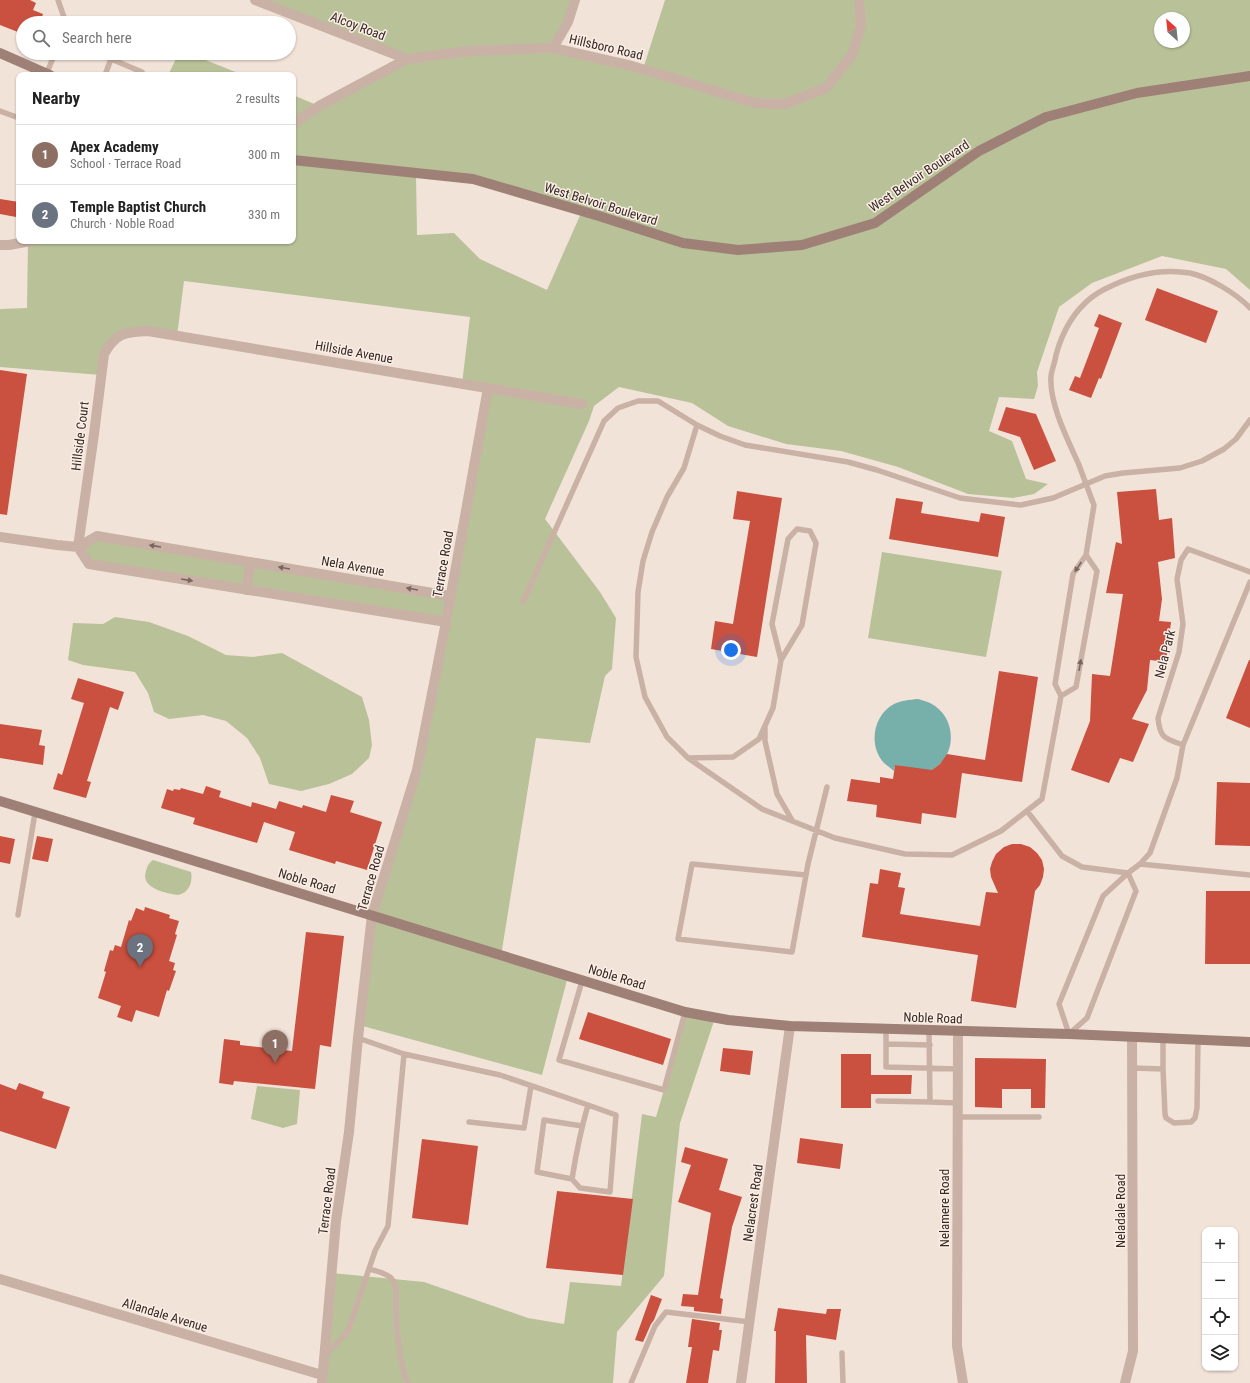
<!DOCTYPE html>
<meta charset="utf-8">
<style>
body{margin:0;font-family:"Roboto Condensed",sans-serif;background:#f6f6f6;color:#222}
.controls{position:absolute;right:12px;bottom:12px;display:grid;overflow:hidden;border-radius:8px;box-shadow:0 1px 3px #0004}
.controls button{width:36px;height:36px;display:grid;place-items:center;padding:0;border:0;border-bottom:1px solid #e0e0e0;background:#fff;color:#222;font:20px sans-serif}
.compass{position:absolute;left:1154px;top:12px;width:36px;height:36px;border-radius:50%;background:#fff;box-shadow:0 1px 3px #0004;rotate:333deg}
.you{position:absolute;left:731px;top:650px;width:14px;height:14px;margin:-10px;border:3px solid #fff;border-radius:50%;background:#1a73e8;box-shadow:0 0 0 6px #1a73e833}
.badge{display:grid;place-items:center;width:26px;height:26px;border-radius:50%;background:#1a73e8;color:#fff;font-size:13px;font-weight:700}
.pin{position:absolute;translate:-50% -33px;filter:drop-shadow(0 1px 2px #0008)}
.pin::after{content:'';position:absolute;top:21px;width:14px;height:12px;background:inherit;clip-path:polygon(0 0,100% 0,50% 100%)}
.list{margin:0;padding:0;list-style:none}
h2{display:flex;justify-content:space-between;align-items:center;height:52px;margin:0;padding:0 16px;font-size:17px}
h2 small{font-size:13px;font-weight:400;color:#767676}
.list li{display:grid;grid-template-columns:26px 1fr auto;gap:12px;align-items:center;box-sizing:border-box;height:60px;padding:0 16px;border-top:1px solid #e0e0e0}
.list b{display:block;font-size:15px;white-space:nowrap}
.list p{margin:0;font-size:13px;white-space:nowrap;color:#767676}
.list em{font-size:13px;font-style:normal;color:#767676}
.icon{flex:none;width:22px;height:22px;fill:none;stroke:currentColor;stroke-width:2;stroke-linecap:round;stroke-linejoin:round}
.map{position:relative;flex:none;width:1250px;height:1383px;overflow:hidden}
.search{position:absolute;background:#fff;box-shadow:0 1px 3px #0004;left:16px;top:16px;width:280px;height:44px;display:flex;align-items:center;gap:10px;box-sizing:border-box;padding:0 14px;border-radius:22px;color:#767676;font-size:15px}
.panel{position:absolute;background:#fff;box-shadow:0 1px 3px #0004;left:16px;top:72px;width:280px;height:172px;border-radius:8px}
.map>svg:first-child{display:block}
.green{fill:#b9c199;fill-rule:evenodd}
.water{fill:#77b0ab}
.building{fill:#ca503f}
.lines{fill:none;stroke-linecap:round;stroke-linejoin:round}
.lane{stroke:#cab1a5;stroke-width:5.5}
.street{stroke:#cab1a5;stroke-width:10}
.secondary{stroke:#9e8076;stroke-width:10}
.lane-bridge{stroke:#cab1a5;stroke-width:5.5}
.oneway{fill:#79665f}
.labels{text-anchor:middle;dominant-baseline:central;stroke-width:3;stroke-linejoin:round;paint-order:stroke}
.street-label{font-size:13px;fill:#362926;stroke:#faeee5}
</style>
<div class="map">
<svg width="1250" height="1383" viewBox="0 0 1250 1383">
<rect width="100%" height="100%" fill="#f2e3d9"/>
<path class="green" d="M 255,0 L 575,0 L 553,48 L 643,69 L 665,0 L 1250,0 L 1250,290 L 1226,269 L 1162,256 L 1092,283 L 1059,307 L 1037,372 L 1038,386 L 1034,399 L 999,397 L 989,431 L 1012,441 L 1026,479 L 1048,484 L 1034,494 L 1013,498 L 968,494 L 898,467 L 841,451 L 786,444 L 728,426 L 692,403 L 619,387 L 594,406 L 589,421 L 545,519 L 600,592 L 616,618 L 612,669 L 605,676 L 590,743 L 536,738 L 501,956 L 568,976 L 542,1075 L 359,1025 L 372,915 L 417,770 L 446,622 L 89,564 L 78,547 L 97,536 L 450,596 L 488,388 L 462,384 L 470,317 L 184,281 L 177,336 L 148,331 L 111,343 L 101,375 L 0,367 L 0,309 L 27,308 L 28,242 L 293,241 L 293,95 L 319,106 L 407,59 ZM 1160,18 L 1184,18 L 1184,42 L 1160,42 ZM 416,173 L 473,179 L 582,211 L 547,290 L 480,259 L 454,233 L 417,235 Z
M 179,53 L 188,53 L 243,75 L 168,75 Z
M 882,552 L 1002,571 L 986,657 L 868,638 Z
M 115,617 L 149,622 L 188,636 L 226,655 L 253,657 L 282,653 L 362,697 L 369,720 L 372,745 L 369,758 L 352,774 L 329,784 L 301,791 L 269,784 L 260,758 L 247,738 L 226,721 L 203,715 L 169,719 L 154,712 L 148,693 L 135,672 L 83,665 L 68,660 L 73,623 L 103,624 Z
M 153,860 L 191,872 C 193,882 189,893 178,895 C 165,893 140,888 146,871 C 147,866 149,863 153,860 Z
M 685,1012 L 715,1018 L 680,1123 L 664,1276 L 617,1332 L 613,1383 L 322,1383 L 332,1273 L 424,1282 L 528,1318 L 564,1324 L 570,1282 L 621,1286 L 642,1114 L 656,1117 L 664,1090 Z
M 257,1086 L 300,1090 L 297,1124 L 283,1128 L 251,1119 Z"/>
<path class="water" d="M 918,699 C 921,700 926,701 930,703 C 953,714 958,746 940,764 C 937,767 933,769 930,772 L 895,765 L 894,771 C 891,768 887,766 884,763 C 868,746 873,715 894,704 C 902,700 909,700 918,699 Z"/>
<path class="building" d="M 0,0 L 30,0 L 36,3 L 33,10 L 43,14 L 40,23 L 23,23 L 23,34 L 0,25 Z
M 0,199 L 19,202 L 16,217 L 0,214 Z
M 1157,288 L 1218,311 L 1206,343 L 1145,320 Z
M 1099,314 L 1122,323 L 1101,379 L 1099,378 L 1091,398 L 1069,390 L 1075,376 L 1080,378 L 1099,328 L 1094,326 Z
M 0,370 L 27,374 L 7,515 L 0,514 Z
M 1006,407 L 1036,414 L 1056,461 L 1034,470 L 1020,437 L 998,430 Z
M 1156,489 L 1159,520 L 1172,518 L 1175,558 L 1158,562 L 1162,599 L 1159,621 L 1171,622 L 1166,662 L 1150,660 L 1147,690 L 1132,719 L 1149,724 L 1133,762 L 1120,758 L 1109,783 L 1071,770 L 1090,721 L 1092,674 L 1110,676 L 1123,594 L 1106,593 L 1116,542 L 1122,544 L 1117,492 Z
M 737,491 L 782,498 L 757,657 L 711,649 L 715,621 L 733,624 L 750,521 L 733,519 Z
M 896,498 L 923,502 L 921,513 L 979,522 L 981,513 L 1005,517 L 998,557 L 889,539 Z
M 1249,660 L 1250,660 L 1250,728 L 1226,718 Z
M 999,671 L 1038,677 L 1022,782 L 962,773 L 956,818 L 922,813 L 921,824 L 876,817 L 877,805 L 847,801 L 851,779 L 880,783 L 880,777 L 893,779 L 895,765 L 932,770 L 940,764 L 947,754 L 985,760 Z
M 78,678 L 124,692 L 118,710 L 110,707 L 87,781 L 91,782 L 86,798 L 53,789 L 58,773 L 62,775 L 84,703 L 71,699 Z
M 0,724 L 42,730 L 39,745 L 45,746 L 43,765 L 0,758 Z
M 1217,782 L 1250,783 L 1250,846 L 1215,845 Z
M 206,786 L 221,791 L 219,797 L 251,807 L 252,802 L 276,809 L 279,801 L 302,808 L 303,805 L 326,812 L 331,795 L 354,801 L 350,812 L 382,822 L 367,870 L 336,861 L 335,864 L 289,850 L 295,832 L 264,822 L 257,843 L 193,824 L 195,818 L 161,808 L 167,789 L 173,791 L 174,789 L 180,790 L 181,788 L 203,794 Z
M 0,836 L 15,839 L 10,864 L 0,862 Z
M 37,836 L 53,839 L 48,862 L 32,859 Z
M 1012,844 L 1021,844 L 1030,847 L 1037,853 L 1042,860 L 1044,869 L 1043,877 L 1040,885 L 1035,891 L 1016,1008 L 971,1001 L 978,955 L 862,937 L 870,883 L 878,884 L 880,869 L 901,873 L 898,887 L 905,888 L 900,914 L 980,926 L 986,892 L 998,893 L 991,877 L 990,869 L 992,862 L 996,854 L 1004,847 Z
M 1206,891 L 1250,891 L 1250,964 L 1205,964 Z
M 145,907 L 170,915 L 169,918 L 179,921 L 175,934 L 177,935 L 169,961 L 175,963 L 173,970 L 176,971 L 169,991 L 167,990 L 159,1017 L 136,1010 L 132,1022 L 117,1017 L 121,1006 L 98,998 L 106,972 L 104,971 L 110,950 L 113,951 L 115,945 L 121,947 L 129,920 L 131,921 L 136,908 L 144,911 Z
M 306,932 L 344,936 L 331,1047 L 320,1045 L 315,1089 L 234,1081 L 233,1085 L 219,1083 L 224,1039 L 240,1041 L 240,1045 L 292,1051 Z
M 588,1012 L 671,1039 L 663,1065 L 579,1039 Z
M 723,1048 L 753,1051 L 750,1075 L 720,1071 Z
M 841,1054 L 871,1054 L 871,1075 L 912,1075 L 911,1094 L 871,1094 L 871,1108 L 841,1108 Z
M 975,1058 L 1046,1059 L 1045,1108 L 1031,1108 L 1031,1089 L 1002,1089 L 1002,1108 L 975,1107 Z
M 19,1083 L 44,1092 L 42,1098 L 70,1107 L 56,1149 L 0,1131 L 0,1084 L 16,1090 Z
M 800,1138 L 843,1144 L 840,1169 L 797,1163 Z
M 422,1139 L 478,1146 L 468,1225 L 412,1218 Z
M 685,1147 L 728,1159 L 719,1190 L 742,1197 L 732,1227 L 720,1298 L 723,1299 L 721,1314 L 694,1311 L 694,1307 L 681,1306 L 683,1294 L 698,1295 L 711,1213 L 678,1202 L 691,1165 L 681,1162 Z
M 557,1191 L 633,1199 L 623,1275 L 546,1268 Z
M 651,1295 L 662,1299 L 654,1320 L 651,1324 L 643,1342 L 635,1340 Z
M 778,1308 L 826,1314 L 827,1309 L 841,1309 L 836,1340 L 806,1335 L 807,1383 L 775,1383 L 776,1331 L 774,1331 Z
M 692,1319 L 720,1323 L 719,1330 L 722,1330 L 719,1351 L 713,1350 L 708,1383 L 686,1383 L 692,1347 L 688,1347 Z"/>
<g class="lines">
<path class="lane" d="M 58,0 L 66,23
M 98,53 L 111,59 L 105,75
M 111,59 L 142,72
M 46,75 L 55,53
M 0,111 L 19,118
M 697,425 L 720,436 L 745,445 L 848,462 L 877,470 L 960,498 L 1021,505 L 1053,498 L 1105,476 L 1123,473 L 1180,468 L 1202,461 L 1224,449 L 1236,439 L 1250,420
M 1079,465 C 1068,440 1049,404 1051,376 C 1052,369 1055,362 1056,355 C 1062,333 1074,311 1092,297 C 1096,294 1101,291 1105,289 C 1132,275 1160,268 1190,273 C 1209,277 1237,294 1250,308
M 1086,555 L 1094,505 L 1092,500
M 523,602 L 604,421 L 618,408 L 638,401 L 658,401 L 697,425 L 684,468 L 667,497 L 652,532 L 643,561 L 638,592 L 636,657 L 645,697 L 667,737 L 688,758 L 733,757 L 759,739 L 773,708 L 781,660 L 802,625 L 816,543 L 810,531 L 797,529 L 788,539 L 772,624 L 781,660
M 765,728 L 765,741 L 777,794 L 792,820
M 1183,745 C 1165,738 1160,739 1158,718 L 1179,652 L 1183,624 L 1177,579 L 1181,560 L 1188,549 L 1250,572
M 688,758 L 762,809 L 835,838 L 905,854 L 952,855 L 1001,831 L 1042,799 L 1061,696 L 1055,684 L 1073,574 L 1086,555 L 1097,571 L 1076,687 L 1061,696
M 1027,811 L 1062,856 L 1082,867 L 1128,873 L 1140,864 L 1150,853 L 1177,778 L 1183,745 L 1250,582
M 1140,864 L 1250,875
M 1128,873 L 1136,891 L 1087,1018 L 1069,1034 L 1059,1004 L 1103,896 Z
M 806,875 L 692,864 L 678,939 L 792,952 L 808,864 L 827,787
M 18,915 L 35,813
M 582,981 L 559,1060 L 664,1090 L 685,1012
M 886,1029 L 886,1067 L 958,1069
M 1163,1039 L 1163,1069
M 886,1044 L 930,1045
M 404,1054 L 500,1075 L 588,1105 C 581,1129 576,1154 572,1179 L 537,1172 L 544,1120 L 582,1126
M 1132,1068 L 1163,1069 L 1165,1114 L 1166,1118 L 1174,1123 L 1191,1122 L 1195,1118 L 1197,1108 L 1198,1039
M 878,1101 L 930,1102 L 929,1031
M 930,1102 L 957,1103
M 957,1117 L 1039,1117
M 469,1122 L 524,1128 L 531,1086
M 572,1179 L 580,1188 L 610,1192 L 616,1115 L 588,1105
M 369,1269 C 376,1271 386,1273 391,1278 C 399,1286 395,1300 396,1311 C 397,1329 399,1368 408,1383
M 842,1353 L 843,1383
M 325,1356 L 348,1331 L 375,1251 L 388,1226 L 404,1054 L 358,1038
M 631,1383 L 655,1326 L 666,1312 L 750,1322"/>
<path class="street" d="M 255,0 L 407,59
M 553,48 L 568,22 L 575,0
M 293,124 L 319,106 L 407,59 L 470,51 L 553,48 L 632,66 L 755,103 L 785,104 L 826,88 L 852,55 L 861,26 L 859,0
M 0,245 L 9,245 L 31,241
M 0,537 L 57,545 L 78,547 L 94,434 L 104,354 C 116,333 125,332 148,331 L 582,404
M 246,590 L 251,562
M 446,622 L 89,564 L 78,547 L 97,536 L 450,596
M 958,1032 L 957,1346 L 963,1383
M 0,1279 L 322,1375
M 322,1383 L 336,1221 L 349,1132 L 358,1038 L 372,915 L 417,770 L 446,622 L 488,388
M 741,1383 L 790,1026
M 1125,1383 L 1133,1351 L 1132,1037"/>
<path class="secondary" d="M 0,53 L 50,75
M 293,160 L 473,179 L 599,216 L 683,243 L 738,250 L 802,245 L 875,223 L 979,151 L 1046,117 L 1137,93 L 1250,76
M 0,801 L 685,1012 L 728,1020 L 790,1026 L 1069,1034 L 1250,1042"/>
<path class="lane-bridge" d="M 1079,465 L 1092,500"/>
</g>
<defs><path id="oneway-solid" d="M-6-.8H1V-3.2L6.5 0L1 3.2V.8H-6Z"/></defs>
<g class="oneway">
<use href="#oneway-solid" transform="translate(155 546) rotate(-171)"/>
<use href="#oneway-solid" transform="translate(1078 567) rotate(124)"/>
<use href="#oneway-solid" transform="translate(284 568) rotate(-170)"/>
<use href="#oneway-solid" transform="translate(187 580) rotate(9)"/>
<use href="#oneway-solid" transform="translate(412 589) rotate(-170)"/>
<use href="#oneway-solid" transform="translate(1080 665) rotate(-80)"/>
</g>
<g class="labels">
<g class="street-label">
<text transform="translate(358 26) rotate(21)">Alcoy Road</text>
<text transform="translate(606 47) rotate(13)">Hillsboro Road</text>
<text transform="translate(919 176) rotate(-34)">West Belvoir Boulevard</text>
<text transform="translate(601 204) rotate(17)">West Belvoir Boulevard</text>
<text transform="translate(354 352) rotate(10)">Hillside Avenue</text>
<text transform="translate(80 436) rotate(-83)">Hillside Court</text>
<text transform="translate(443 564) rotate(-80)">Terrace Road</text>
<text transform="translate(353 566) rotate(10)">Nela Avenue</text>
<text transform="translate(1165 654) rotate(-76)">Nela Park</text>
<text transform="translate(371 878) rotate(-74)">Terrace Road</text>
<text transform="translate(307 881) rotate(17)">Noble Road</text>
<text transform="translate(617 977) rotate(17)">Noble Road</text>
<text transform="translate(933 1018) rotate(2)">Noble Road</text>
<text transform="translate(327 1201) rotate(-83)">Terrace Road</text>
<text transform="translate(753 1203) rotate(-82)">Nelacrest Road</text>
<text transform="translate(944 1208) rotate(-90)">Nelamere Road</text>
<text transform="translate(1120 1211) rotate(-90)">Neladale Road</text>
<text transform="translate(165 1315) rotate(17)">Allandale Avenue</text>
</g>
</g>
</svg>
<div class="controls">
<button>+</button>
<button>−</button>
<button><svg class="icon" aria-label="locate" viewBox="0 0 24 24"><circle cx="12" cy="12" r="6"/><path d="M12 2v4M12 18v4M2 12h4M18 12h4"/></svg></button>
<button><svg class="icon" aria-label="layers" viewBox="0 0 24 24"><path d="M12 4l9 5-9 5-9-5zM3 14l9 5 9-5"/></svg></button>
</div>
<svg class="compass" viewBox="-18 -18 36 36"><path d="M0-13l5 13h-10z" fill="#e53935"/><path d="M0 13l5-13h-10z" fill="#767676"/></svg>
<div class="you"></div>
<div class="pin badge" style="left:275px;top:1063px;background:#8d6e63">1</div>
<div class="pin badge" style="left:140px;top:967px;background:#6b7280">2</div>
<div class="search"><svg class="icon" aria-label="search" viewBox="0 0 24 24"><circle cx="10" cy="10" r="6"/><path d="M15 15l6 6"/></svg>Search here</div>
<section class="panel">
<h2>Nearby<small>2 results</small></h2>
<ul class="list">
<li><span class="badge" style="background:#8d6e63">1</span><div><b>Apex Academy</b><p>School · Terrace Road</p></div><em>300 m</em></li>
<li><span class="badge" style="background:#6b7280">2</span><div><b>Temple Baptist Church</b><p>Church · Noble Road</p></div><em>330 m</em></li>
</ul>
</section>
</div>
